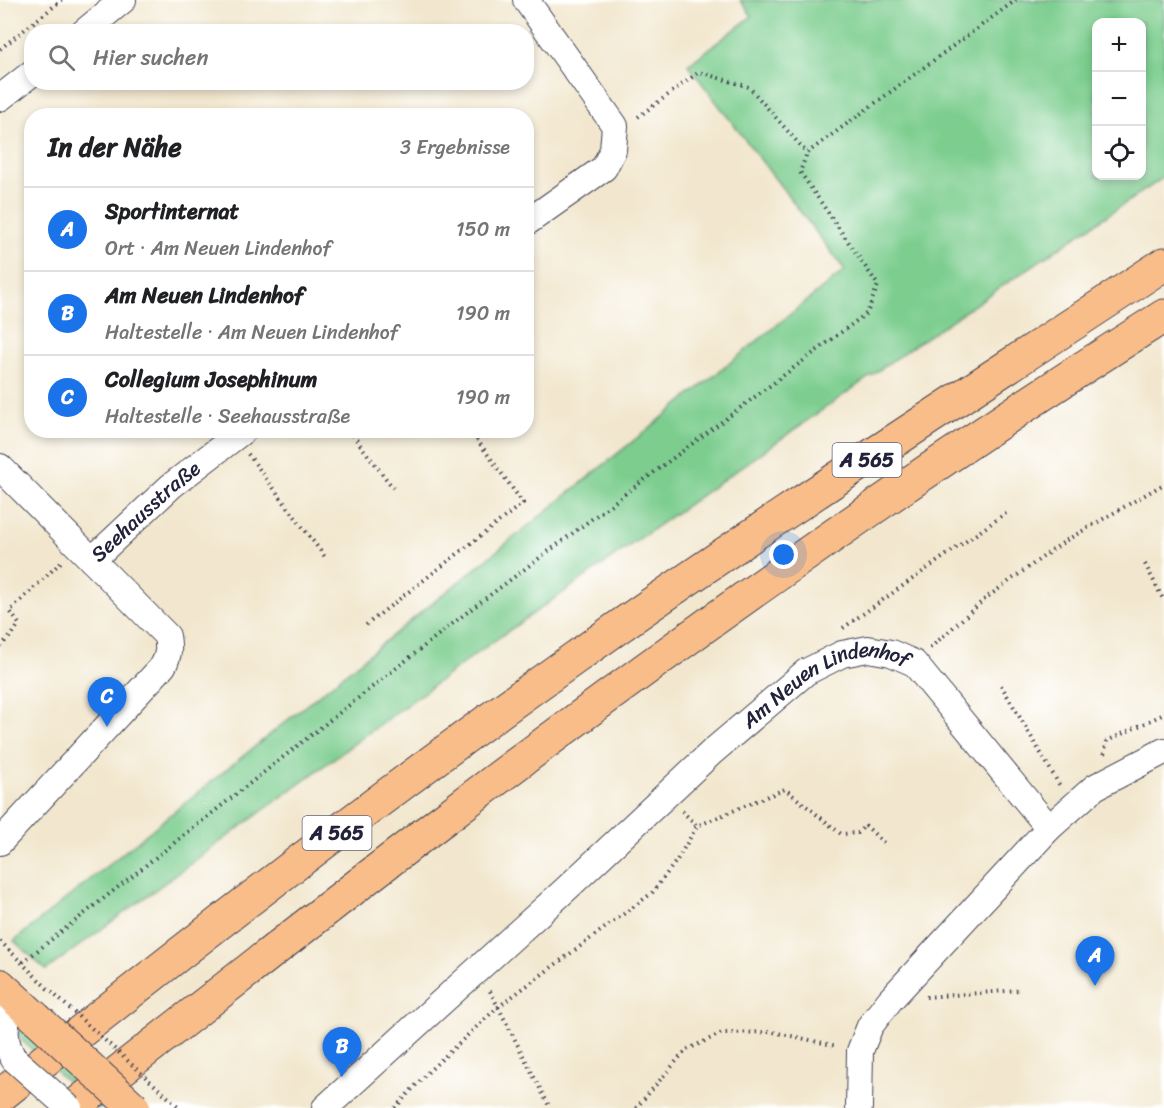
<!DOCTYPE html>
<html lang="de">
<meta charset="utf-8">
<style>
body{margin:0;font-family:Sriracha,sans-serif;background:#f2f2f2;color:#202124}
.controls{position:absolute;right:18px;top:18px;display:grid;overflow:hidden;border-radius:12px;box-shadow:0 3px 9px #0003}
.controls button{width:54px;height:54px;display:grid;place-items:center;padding:0;border:0;border-bottom:2px solid #e0e0e0;background:#fff;color:#202124;font:30px sans-serif}
.you{position:absolute;left:784px;top:555px;width:21px;height:21px;margin:-15px;border:4px solid #fff;border-radius:50%;background:#1a73e8;box-shadow:0 0 0 9px #1a73e833}
.badge{display:grid;place-items:center;width:39px;height:39px;border-radius:50%;background:#1a73e8;color:#fff;font-size:20px;font-weight:700}
.pin{position:absolute;translate:-50% -50px;filter:drop-shadow(0 2px 3px #0008)}
.pin::after{content:'';position:absolute;top:32px;width:21px;height:18px;background:inherit;clip-path:polygon(0 0,100% 0,50% 100%)}
.list{margin:0;padding:0;list-style:none}
h2{display:flex;justify-content:space-between;align-items:center;height:78px;margin:0;padding:0 24px;font-size:26px}
h2 small{font-size:20px;font-weight:400;color:#757577}
.list li{display:grid;grid-template-columns:39px 1fr auto;gap:18px;align-items:center;box-sizing:border-box;height:84px;padding:0 24px;border-top:2px solid #e0e0e0}
.list b{display:block;font-size:22px;white-space:nowrap}
.list p{margin:0;font-size:20px;white-space:nowrap;color:#757577}
.list em{font-size:20px;font-style:normal;color:#757577}
.icon{flex:none;width:33px;height:33px;fill:none;stroke:currentColor;stroke-width:2;stroke-linecap:round;stroke-linejoin:round}
.map{position:relative;flex:none;width:1164px;height:1108px;overflow:hidden}
.search{position:absolute;background:#fff;box-shadow:0 3px 9px #0003;left:24px;top:24px;width:510px;height:66px;display:flex;align-items:center;gap:15px;box-sizing:border-box;padding:0 21px;border-radius:24px;color:#757577;font-size:22px}
.panel{position:absolute;background:#fff;box-shadow:0 3px 9px #0003;left:24px;top:108px;width:510px;height:330px;border-radius:24px}
.map>svg:first-child{display:block}
.grass{fill:url(#grass-dots);stroke:#4f7864;stroke-width:1.5}
.green{fill:#7ccd8e;stroke:#4f7864;stroke-width:1.5;fill-rule:evenodd}
.lines{fill:none;stroke-linecap:round;stroke-linejoin:round}
.minor-casing{stroke:#414051;stroke-width:28}
.major-casing{stroke:#414051;stroke-width:34}
.highway-casing{stroke:#414051;stroke-width:35}
.path{stroke:#414051;stroke-width:4;stroke-dasharray:1.5 4.5;stroke-linecap:butt}
.minor{stroke:#fff;stroke-width:26}
.major{stroke:#f9bd89;stroke-width:32}
.highway{stroke:#f9bd89;stroke-width:33}
.minor-bridge-casing{stroke:#414051;stroke-width:28;stroke-linecap:butt}
.major-bridge-casing{stroke:#414051;stroke-width:34;stroke-linecap:butt}
.path-bridge{stroke:#414051;stroke-width:4;stroke-dasharray:1.5 4.5;stroke-linecap:butt}
.minor-bridge{stroke:#fff;stroke-width:26}
.major-bridge{stroke:#f9bd89;stroke-width:32}
.labels{text-anchor:middle;dominant-baseline:central;stroke-width:6;stroke-linejoin:round;paint-order:stroke}
.shield{fill:#fff;stroke:#646476;stroke-width:1.5}
.shield-label{font-size:20px;font-weight:bold;fill:#22223b}
.street-label{font-size:21px;fill:#22223b;stroke:#fff}
</style>
<div class="map">
<svg width="1164" height="1108" viewBox="0 0 1164 1108">
<defs>
<pattern id="grass-dots" width="8" height="8" patternUnits="userSpaceOnUse" patternTransform="scale(1.5)"><rect width="8" height="8" fill="#7ccd8e"/><path d="M2 2h.1M6 6h.1" fill="none" stroke="#6bb07b" stroke-width="1.8" stroke-linecap="round"/></pattern>
</defs>
<rect width="100%" height="100%" fill="#fff"/>
<filter id="ink" filterUnits="userSpaceOnUse"><feTurbulence type="fractalNoise" baseFrequency=".0167" numOctaves="2"/><feDisplacementMap in="SourceGraphic" scale="12" xChannelSelector="R" yChannelSelector="G"/><feConvolveMatrix kernelMatrix="1 2 1 2 8 2 1 2 1" color-interpolation-filters="sRGB"/></filter>
<filter id="wash" filterUnits="userSpaceOnUse"><feTurbulence type="fractalNoise" baseFrequency=".008" numOctaves="4" result="noise"/><feDisplacementMap in="SourceGraphic" scale="24" xChannelSelector="R" yChannelSelector="G"/><feGaussianBlur stdDeviation="1.35" result="paint"/><feColorMatrix in="noise" values="0 0 0 0 0 0 0 0 0 0 0 0 0 0 0 0 0 1.4 0 .05"/><feComposite in="paint" operator="in"/></filter>
<g filter="url(#wash)">
<rect width="100%" height="100%" fill="#f2e7ce"/>
<path class="grass" d="M 23,1028 L 110,1108 L 96,1108 L 16,1035 Z"/>
<path class="green" d="M 740,0 L 1164,0 L 1164,177 L 909,349 L 480,651 L 46,970 L 14,941 L 845,270 L 688,65 L 752,16 ZM 1096,22 L 1142,22 L 1142,176 L 1096,176 Z"/>
</g>
<g filter="url(#ink)">
<g class="lines">
<g class="minor-casing">
<g id="minor">
<path d="M 526,0 L 615,126 L 613,150 L 604,168 L 526,223"/>
<path d="M 84,32 L 123,0"/>
<path d="M 0,98 L 32,73"/>
<path d="M 0,467 L 92,560"/>
<path d="M 1049,828 L 1095,787 L 1164,751"/>
<path id="s1" d="M 0,842 L 163,666 C 169,655 169,648 167,636 L 92,560 L 171,486 L 244,430"/>
<path d="M 11,995 C 7,1019 0,1038 14,1059"/>
<path id="s2" d="M 325,1108 L 565,890 L 712,752 L 806,672 L 842,654 L 868,649 L 891,653 L 914,663 L 1049,828 L 890,1000 L 870,1026 L 860,1051 L 859,1108"/>
</g>
</g>
<g class="major-casing">
<path id="major" d="M 0,985 L 36,1018"/>
</g>
<g class="highway-casing">
<path id="highway" d="M 0,1096 C 187,946 376,799 572,660 C 765,522 966,395 1164,264
M 72,1108 C 193,1014 314,918 436,825 C 671,646 914,474 1164,316"/>
</g>
<path class="path" d="M 0,49 L 62,0
M 638,117 L 699,72 L 749,87 L 807,153 L 1016,0
M 349,430 L 393,488
M 248,454 L 325,557
M 1145,564 L 1164,601
M 366,625 L 523,503 L 470,430
M 843,628 L 1006,513
M 0,646 L 12,635 L 19,624 L 10,611 L 62,561
M 930,648 L 986,598 L 1065,541 L 1164,484
M 1001,685 L 1060,786
M 1104,754 L 1107,741 L 1164,714
M 682,811 L 697,826
M 0,941 L 47,988
M 23,962 L 470,610 L 867,313 L 878,285 L 800,172 L 807,153
M 490,991 L 550,1108
M 926,997 L 1019,990
M 395,1108 L 429,1071 L 498,1007 L 652,893 L 677,860 L 697,826 L 785,789 L 841,834 L 858,833 L 865,825 L 886,845
M 636,1108 L 686,1050 L 722,1033 L 773,1032 L 837,1046"/>
<use href="#minor" class="minor"/>
<use href="#major" class="major"/>
<use href="#highway" class="highway"/>
<g class="minor-bridge-casing">
<path id="minor-bridge" d="M 14,1059 L 69,1108"/>
</g>
<g class="major-bridge-casing">
<path id="major-bridge" d="M 36,1018 L 134,1108"/>
</g>
<path class="path-bridge" d="M 47,988 L 180,1108"/>
<use href="#minor-bridge" class="minor-bridge"/>
<use href="#major-bridge" class="major-bridge"/>
</g>
</g>
<g class="labels">
<g class="shield">
<rect x="832.5" y="443" width="69" height="34" rx="4.5"/>
<rect x="302.5" y="816" width="69" height="34" rx="4.5"/>
</g>
<g class="shield-label">
<text x="867" y="460">A 565</text>
<text x="337" y="833">A 565</text>
</g>
<g class="street-label">
<text stroke="none"><textPath href="#s1" startOffset="450">Seehausstraße</textPath></text>
<text stroke="none"><textPath href="#s2" startOffset="664">Am Neuen Lindenhof</textPath></text>
</g>
</g>
</svg>
<div class="controls">
<button>+</button>
<button>−</button>
<button><svg class="icon" aria-label="locate" viewBox="0 0 24 24"><circle cx="12" cy="12" r="6"/><path d="M12 2v4M12 18v4M2 12h4M18 12h4"/></svg></button>
</div>
<div class="you"></div>
<div class="pin badge" style="left:1095px;top:986px">A</div>
<div class="pin badge" style="left:342px;top:1077px">B</div>
<div class="pin badge" style="left:107px;top:727px">C</div>
<div class="search"><svg class="icon" aria-label="search" viewBox="0 0 24 24"><circle cx="10" cy="10" r="6"/><path d="M15 15l6 6"/></svg>Hier suchen</div>
<section class="panel">
<h2>In der Nähe<small>3 Ergebnisse</small></h2>
<ul class="list">
<li><span class="badge">A</span><div><b>Sportinternat</b><p>Ort · Am Neuen Lindenhof</p></div><em>150 m</em></li>
<li><span class="badge">B</span><div><b>Am Neuen Lindenhof</b><p>Haltestelle · Am Neuen Lindenhof</p></div><em>190 m</em></li>
<li><span class="badge">C</span><div><b>Collegium Josephinum</b><p>Haltestelle · Seehausstraße</p></div><em>190 m</em></li>
</ul>
</section>
</div>
